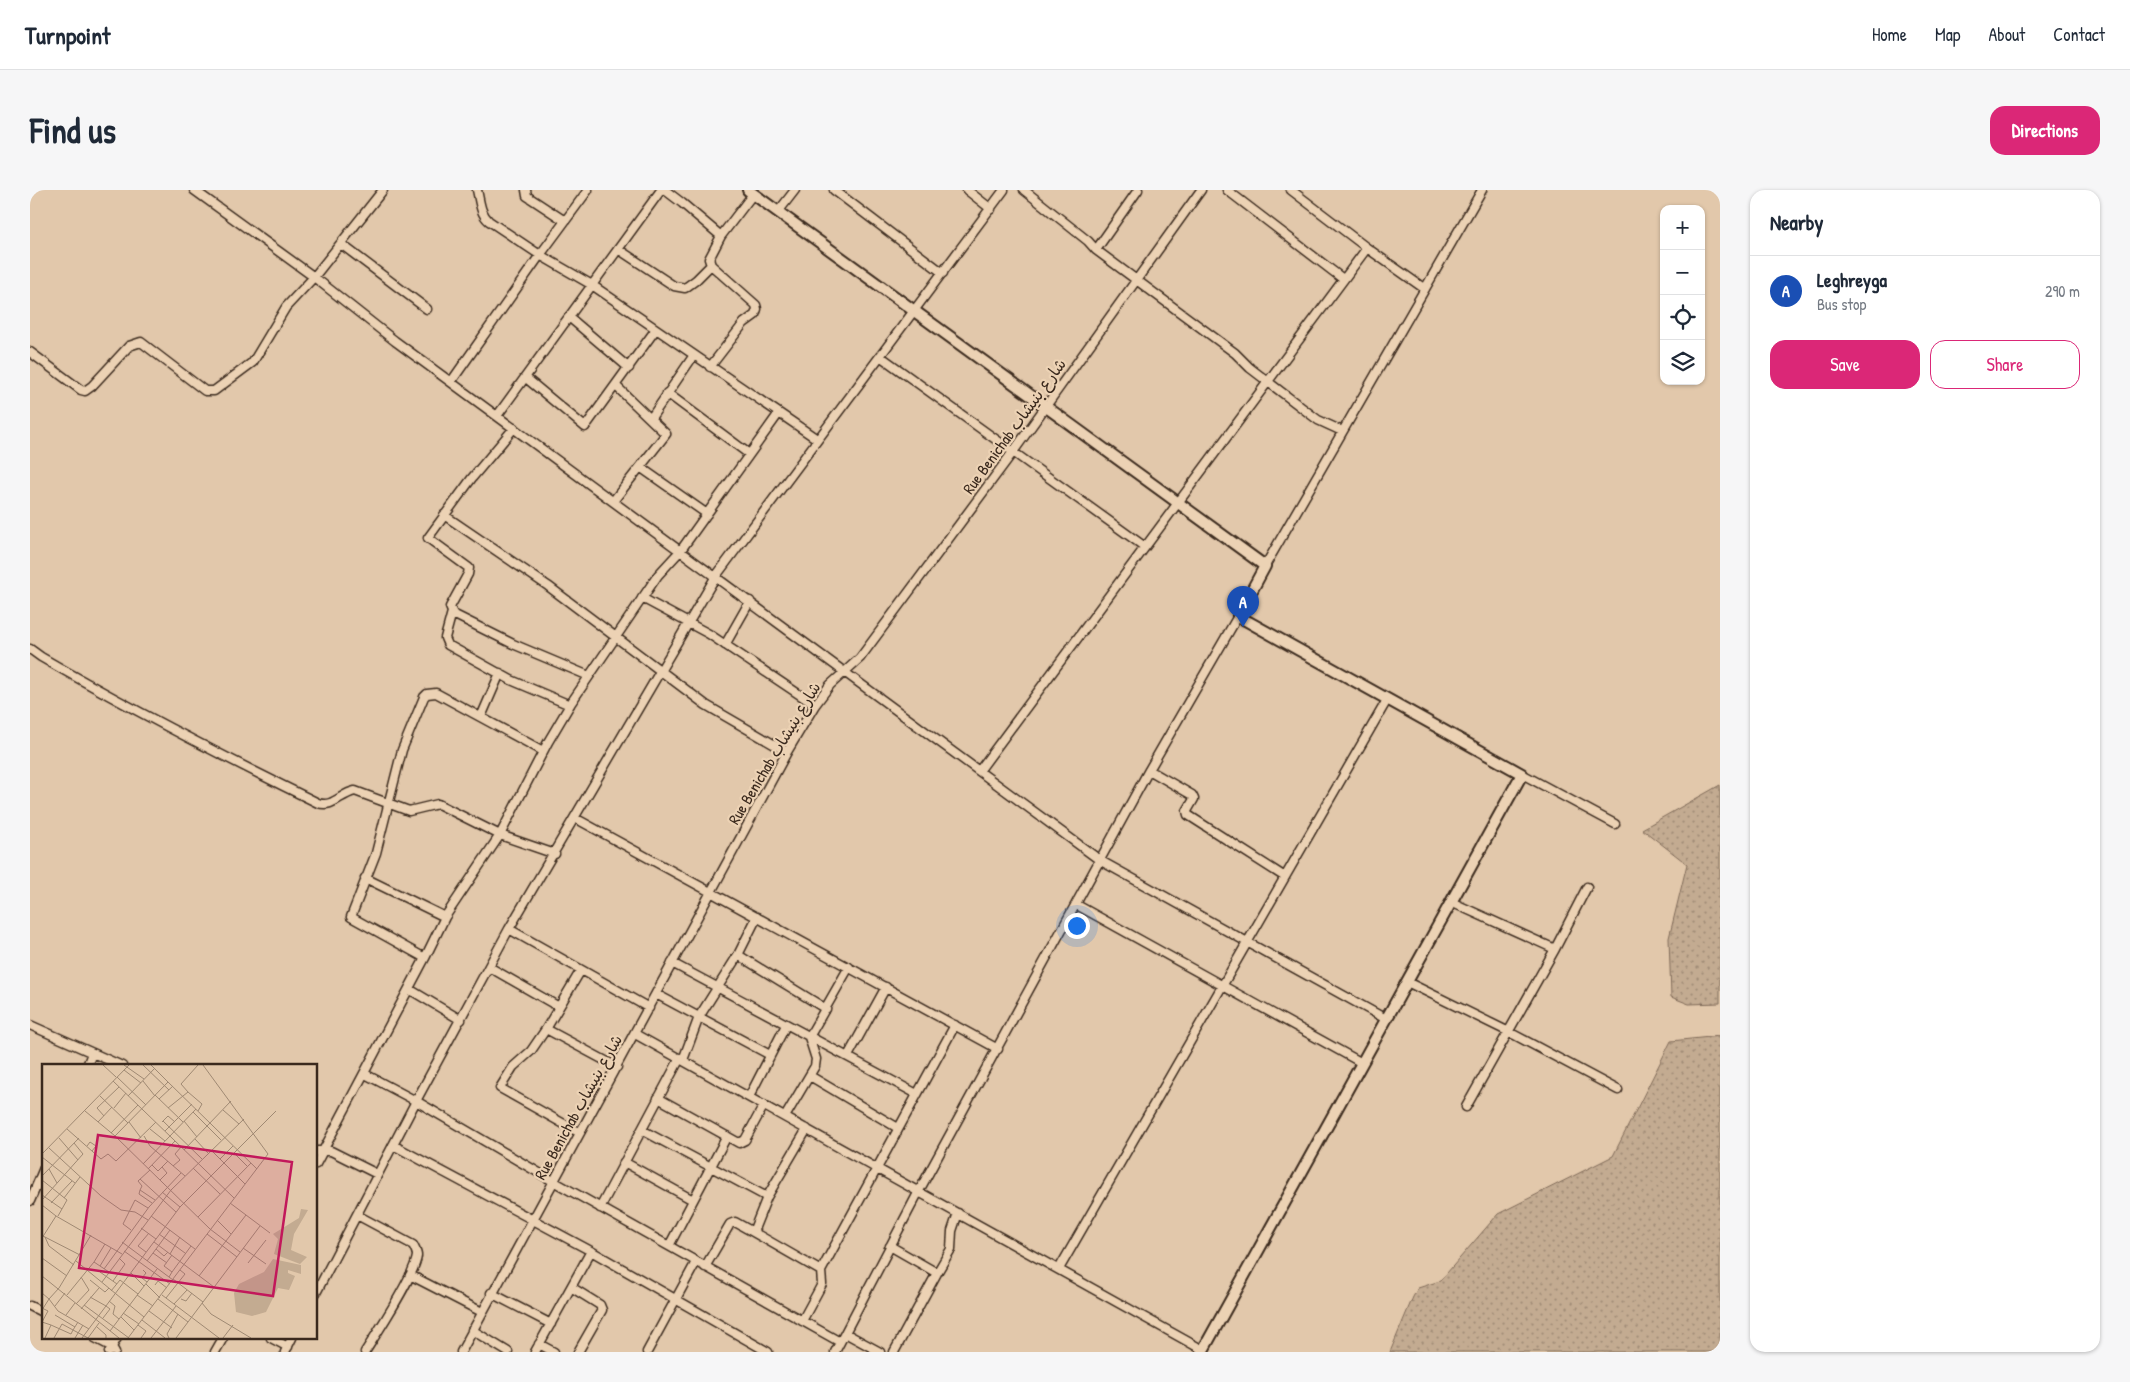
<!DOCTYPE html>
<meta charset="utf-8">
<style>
body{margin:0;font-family:"Patrick Hand","Playpen Sans Arabic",sans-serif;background:#f6f6f7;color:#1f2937}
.controls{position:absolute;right:15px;top:15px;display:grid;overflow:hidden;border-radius:10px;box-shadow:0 1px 4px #0004}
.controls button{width:45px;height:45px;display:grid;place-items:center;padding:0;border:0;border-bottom:1px solid #e0e1e3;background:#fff;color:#1f2937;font:25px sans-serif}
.you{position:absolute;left:1046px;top:735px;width:18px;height:18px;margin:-12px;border:4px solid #fff;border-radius:50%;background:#1a73e8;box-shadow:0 0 0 8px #1a73e833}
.badge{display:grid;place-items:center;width:32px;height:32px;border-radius:50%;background:#db2777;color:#fff;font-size:16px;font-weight:700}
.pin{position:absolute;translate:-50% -41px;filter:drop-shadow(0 1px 2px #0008)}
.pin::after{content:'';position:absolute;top:26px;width:18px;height:15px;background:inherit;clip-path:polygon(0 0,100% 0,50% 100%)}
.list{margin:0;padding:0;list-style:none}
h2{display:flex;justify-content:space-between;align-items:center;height:65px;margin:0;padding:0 20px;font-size:21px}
h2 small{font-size:16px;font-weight:400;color:#747a83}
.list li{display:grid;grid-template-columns:32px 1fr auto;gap:15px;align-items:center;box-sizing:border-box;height:70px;padding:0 20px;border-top:1px solid #e0e1e3}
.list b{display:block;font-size:19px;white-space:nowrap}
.list p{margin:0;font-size:16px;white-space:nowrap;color:#747a83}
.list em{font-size:16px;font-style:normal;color:#747a83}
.actions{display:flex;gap:10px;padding:15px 20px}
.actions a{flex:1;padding:11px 0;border:1px solid #db2777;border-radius:15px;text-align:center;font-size:18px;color:#db2777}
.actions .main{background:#db2777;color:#fff}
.icon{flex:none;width:28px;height:28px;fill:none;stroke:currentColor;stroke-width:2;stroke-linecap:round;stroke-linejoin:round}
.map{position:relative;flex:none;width:1690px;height:1162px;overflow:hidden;border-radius:15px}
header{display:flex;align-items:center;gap:30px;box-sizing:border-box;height:70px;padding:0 25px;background:#fff;border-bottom:1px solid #e0e1e3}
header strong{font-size:24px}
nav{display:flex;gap:28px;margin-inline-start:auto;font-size:18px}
.intro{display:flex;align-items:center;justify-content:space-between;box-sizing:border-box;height:120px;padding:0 30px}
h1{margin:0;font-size:35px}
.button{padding:12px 22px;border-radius:15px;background:#db2777;color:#fff;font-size:18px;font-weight:700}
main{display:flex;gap:30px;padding:0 30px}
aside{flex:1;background:#fff;border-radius:15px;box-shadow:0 1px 4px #0004}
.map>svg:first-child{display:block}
.grass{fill:url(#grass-dots);stroke:#7f6a58}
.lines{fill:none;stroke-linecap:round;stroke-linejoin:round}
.minor-casing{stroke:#3b2a1e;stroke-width:11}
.tertiary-casing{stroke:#3b2a1e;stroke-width:14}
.minor{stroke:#ecd2b4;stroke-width:8}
.tertiary{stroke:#ecd2b4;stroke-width:10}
.labels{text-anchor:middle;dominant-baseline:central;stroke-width:4.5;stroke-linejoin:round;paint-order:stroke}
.street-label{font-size:16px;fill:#3b2a1e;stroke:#ecd2b4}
.inset-road{fill:none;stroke:#9f8973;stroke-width:1}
.view{fill:#c2185b;fill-opacity:0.15;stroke:#c2185b;stroke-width:2.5}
.inset-edge{fill:none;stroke:#3b2a1e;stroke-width:2.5}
</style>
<header>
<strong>Turnpoint</strong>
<nav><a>Home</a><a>Map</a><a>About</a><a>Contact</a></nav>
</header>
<div class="intro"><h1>Find us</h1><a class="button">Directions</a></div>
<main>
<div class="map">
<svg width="1690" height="1162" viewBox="0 0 1690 1162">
<defs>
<pattern id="grass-dots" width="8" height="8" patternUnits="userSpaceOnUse" patternTransform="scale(1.25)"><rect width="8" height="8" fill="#c3ab91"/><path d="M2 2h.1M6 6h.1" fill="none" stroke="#a08b76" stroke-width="1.8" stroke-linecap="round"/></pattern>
</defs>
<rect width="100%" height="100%" fill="#e2c8ab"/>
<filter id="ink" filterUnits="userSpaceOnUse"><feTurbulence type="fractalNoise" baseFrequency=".02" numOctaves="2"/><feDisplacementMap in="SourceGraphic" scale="10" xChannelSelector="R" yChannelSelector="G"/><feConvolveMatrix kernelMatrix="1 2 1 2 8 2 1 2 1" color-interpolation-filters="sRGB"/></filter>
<g filter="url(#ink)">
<path class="grass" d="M 1690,595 L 1690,813 L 1659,814 L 1641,807 L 1639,748 L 1657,674 L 1612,639 Z
M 1690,846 L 1690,1162 L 1360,1162 L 1383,1107 L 1388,1098 L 1410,1091 L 1468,1024 L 1583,966 L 1641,851 Z"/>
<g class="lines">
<g class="minor-casing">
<path id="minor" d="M 164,0 L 284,87 L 365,151 L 1071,671 L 1356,829
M 447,0 C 450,12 450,23 459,31 L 510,65 L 562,95 L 787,249
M 496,0 L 497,6 L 535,31
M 635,0 L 652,13 L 691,46
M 804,0 L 913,83
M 937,0 L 961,19
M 994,0 L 1058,51 L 1066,60 L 1205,163 L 1220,178 L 1288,230 L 1312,241
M 1197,0 L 1313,89
M 1261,0 L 1337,58 L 1395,99
M 748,22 L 765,0
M 311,54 L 397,119
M 588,59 L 644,96 L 655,98 L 666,90 L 681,75
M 1066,60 L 1108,0
M 539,127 L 599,178
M 0,162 L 51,200 L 55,201 L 62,196 L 99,156 L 111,152 L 175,201 L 184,201 L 223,172 L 256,117 L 284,87 L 353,0
M 850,166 L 1115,357
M 680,177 L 714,133 L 725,125 L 727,119 L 726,115 L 681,75 L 679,69 L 691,46 L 723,4
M 496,188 L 555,237 L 626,139
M 421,192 L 510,65 L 558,0
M 637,203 L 719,264
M 467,226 L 631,0
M 621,228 L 664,165
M 484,238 L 442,288 L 398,348 L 439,378 L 438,384 L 420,417 L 423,424 L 483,454 L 559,486
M 610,277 L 677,324
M 584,310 L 636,244 L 586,196
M 414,325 L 518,396 L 676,515 L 757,562
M 1235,376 L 1452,0
M 612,408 L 679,444 L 785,515
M 422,422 L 415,448 L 418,455 L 481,490 L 540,515
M 695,455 L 720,411
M 0,459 L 11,467 C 102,520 194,567 288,613 C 303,618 310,604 325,601 L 379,621 L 408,614 L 470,645 L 525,664
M 451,527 L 470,483
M 1119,580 L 1162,605 L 1164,609 L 1157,621 L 1158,625 L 1255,687
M 949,581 L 1337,58
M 1492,584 L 1585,634
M 545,628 L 968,859
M 335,688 L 415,727
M 1421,712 L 1525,759
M 1047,715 L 1332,873
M 479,739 L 619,818
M 708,765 L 796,819
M 395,768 L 321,727 L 346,663 L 372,560 L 394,507 L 397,504 L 406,503 L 513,561
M 642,773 L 887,904
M 459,777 L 529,817
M 1377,792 L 1479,842 L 1588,900
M 379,799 L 431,830
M 626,804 L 740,865
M 0,835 L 92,876
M 516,839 L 587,877
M 605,844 L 1173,1160
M 818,866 L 856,797
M 653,870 L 669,827 L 708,765 L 727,727
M 57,876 L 62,863
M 335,884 L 386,911 L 523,991 L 810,1152
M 780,886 L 868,938
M 719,907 L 756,835
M 628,908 L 709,953 L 715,950 L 734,915
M 1436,917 L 1525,759 L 1557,697
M 755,927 L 785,876 L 786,869 L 779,847 L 819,777
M 612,940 L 737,1007
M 550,943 L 470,898 L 483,877 L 501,861 L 516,839 L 551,780
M 363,955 L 561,1061 L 738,1162
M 286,961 L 301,961 L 347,984
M 594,972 L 663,1010
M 286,974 L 395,768 L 415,727 L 470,645 L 518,552 L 541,513 L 628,385 L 651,360 L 749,223
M 0,1011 L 14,978
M 570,1018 L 650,868
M 327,1025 L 383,1055 C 385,1059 387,1062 387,1066 C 385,1085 347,1143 335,1162
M 639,1056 L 697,946
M 860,1056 L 907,1083 L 864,1162
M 675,1077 L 700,1034 L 705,1032 L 723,1042
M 1029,1079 L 1357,510
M 791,1081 L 925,835
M 907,1083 L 921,1059 L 922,1041 L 928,1023
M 380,1085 L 452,1122
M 541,1097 L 570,1115 L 572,1120 L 548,1162
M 286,1103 L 386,911 L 479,739 L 686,386 L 974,0
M 461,1103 L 521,1134
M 0,1116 L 14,1123
M 772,1131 L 792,1094 L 791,1081 L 723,1042 L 737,1007 L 777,939
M 442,1140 L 478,1162
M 815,1143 L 850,1162
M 65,1148 L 82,1157 L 85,1162
M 241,1148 L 258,1157
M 509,1154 L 524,1162
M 79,1162 L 87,1148
M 185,1162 L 193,1148
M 255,1162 L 262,1148
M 431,1162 L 757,562 L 785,515 L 800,495 L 830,468 L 983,262 L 1171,0
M 505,1162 L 561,1061
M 617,1162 L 666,1072
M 805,1162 L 889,1001 L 1119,580 L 1208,426"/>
</g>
<g class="tertiary-casing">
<path id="tertiary" d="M 718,0 L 1235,376 L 1208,426 L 1492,584 L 1172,1162"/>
</g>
<use href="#minor" class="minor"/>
<use href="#tertiary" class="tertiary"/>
</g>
</g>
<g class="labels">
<g class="street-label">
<text transform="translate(984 236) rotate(-54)">Rue Benichab شارع بنيشاب</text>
<text transform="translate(744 563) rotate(-59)">Rue Benichab شارع بنيشاب</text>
<text transform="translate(548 917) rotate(-61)">Rue Benichab شارع بنيشاب</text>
</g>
</g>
<g transform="translate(12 874)">
<rect width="275" height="275" fill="#e2c8ab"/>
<path d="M 259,145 L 266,146 L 252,170 L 249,186 L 265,193 L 258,200 L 232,190 L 236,175 L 231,170 L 257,154 ZM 231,195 L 259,201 L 259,210 L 246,206 L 246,209 L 253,212 L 247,226 L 236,224 L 224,248 L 210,252 L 194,248 L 192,229 L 197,220 L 222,208 Z" fill="#c3ab91"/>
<path class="inset-road" d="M 61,1 L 74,13M 82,1 L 102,15M 101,1 L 127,26M 82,6 L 99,19M 75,13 L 104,41M 71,17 L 192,134M 101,17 L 113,32M 126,18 L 215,105M 146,28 L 139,20 L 156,1M 113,31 L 141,58M 58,32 L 86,59M 86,32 L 113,4M 117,35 L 131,22M 72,44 L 84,29M 126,44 L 146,28 L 160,40 L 156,47M 181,46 L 197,60M 43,47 L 73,72 L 168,165 L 198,188M 151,48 L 179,76M 62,52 L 55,44 L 77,23M 121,57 L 160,95M 142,57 L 155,73M 56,58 L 70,43M 87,58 L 99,74M 120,58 L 126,52 L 133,58M 25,65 L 59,95 L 66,90 L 74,97 L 114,58M 108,65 L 123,77M 123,67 L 150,40M 69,69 L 96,41M 73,72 L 126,18 L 109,1M 102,72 L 108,82 L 143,112M 17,74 L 36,96M 153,75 L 166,89M 45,82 L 48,78 L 54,82 L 50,87M 7,84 L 59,132 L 79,146 L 93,148 L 106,156M 142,86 L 189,37M 169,86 L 203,120M 192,89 L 205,102M 0,90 L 87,1M 0,93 L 33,119M 178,95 L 191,82M 101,100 L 154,45M 110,101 L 116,107 L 126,97M 131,102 L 138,96 L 133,90 L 139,83M 151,104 L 178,130M 7,105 L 15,119M 106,105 L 133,77M 108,106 L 96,117 L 100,122 L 98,126 L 113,136M 0,112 L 37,74M 98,115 L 134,148M 0,116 L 25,136 L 16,152M 118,116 L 125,109 L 120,103M 98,126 L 97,130 L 110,139M 120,128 L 138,143M 0,131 L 20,145M 22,134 L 38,113M 0,136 L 41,90 L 32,79M 9,139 L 30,117M 188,139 L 228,169M 0,141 L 14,152 L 0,174M 14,152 L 80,190M 109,152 L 153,185M 156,153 L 209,99M 175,156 L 189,170M 99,164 L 114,175M 89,166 L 81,160 L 93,136 L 106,144M 117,170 L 143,189M 165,170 L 195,193M 1,172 L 38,191M 3,173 L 7,182 L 32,201M 80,178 L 131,216M 112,178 L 172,223M 63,180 L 52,198 L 67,208M 117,181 L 128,166M 201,184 L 224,200M 114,185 L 122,192 L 126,188M 82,187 L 128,220M 104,188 L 96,182 L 107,169M 111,189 L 125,199M 128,190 L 138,173M 0,194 L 25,212M 34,197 L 102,253M 105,197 L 117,181M 206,199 L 224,176M 58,202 L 69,184M 62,205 L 107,143 L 139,109M 101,206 L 104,209 L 100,214 L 105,218M 58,208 L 75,220M 130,208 L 149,182M 89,209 L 102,222M 0,212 L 77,274M 157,212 L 204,151M 127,213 L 130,208 L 122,202 L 130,191M 131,215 L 161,238M 48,216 L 63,228 L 67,224M 71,217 L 83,200 L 77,194M 60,218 L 129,126 L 202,55M 104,220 L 118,234M 113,221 L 116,217 L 125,224M 69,227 L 78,216 L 96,230M 0,229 L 7,235 L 17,224 L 49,171M 25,231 L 52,198M 95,231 L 111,242M 120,231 L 177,274M 48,233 L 64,242M 124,234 L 143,210 L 138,206M 116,235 L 146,258M 139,235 L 144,237 L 150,229M 67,237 L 73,242 L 71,250 L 77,255M 160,239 L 169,250 L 209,274M 34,240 L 47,226 L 39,213M 132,240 L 145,226M 42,241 L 87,274M 13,242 L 23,229M 39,245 L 57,224M 0,246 L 7,235 L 16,247 L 47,265M 107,247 L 130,264M 81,249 L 97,260M 13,251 L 33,263M 24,251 L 33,239M 79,253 L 92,266M 61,254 L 68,245 L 64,242M 100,256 L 123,274M 0,258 L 9,261 L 3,274M 0,258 L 6,247 L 0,244M 9,261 L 29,270 L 31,266 L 46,274 L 57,259M 96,261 L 104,267 L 99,274M 55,263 L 64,271 L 64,274M 68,267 L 115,205M 12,274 L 20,260 L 31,266 L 36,258M 33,274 L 41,261M 40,274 L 138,143 L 234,47M 86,274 L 226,90 L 161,1M 109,274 L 134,242M 127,274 L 125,270 L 136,250M 134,274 L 218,162M 181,274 L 191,261"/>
<path class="view" d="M 56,71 L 250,98 L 231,232 L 37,204 Z"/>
<rect width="275" height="275" class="inset-edge"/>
</g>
</svg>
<div class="controls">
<button>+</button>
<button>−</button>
<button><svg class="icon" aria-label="locate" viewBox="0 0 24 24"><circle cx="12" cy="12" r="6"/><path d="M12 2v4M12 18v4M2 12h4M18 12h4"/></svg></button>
<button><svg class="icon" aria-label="layers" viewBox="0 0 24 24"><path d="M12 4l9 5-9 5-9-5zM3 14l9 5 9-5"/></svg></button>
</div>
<div class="you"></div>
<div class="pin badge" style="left:1213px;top:437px;background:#1a4fb4">A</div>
</div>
<aside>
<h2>Nearby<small></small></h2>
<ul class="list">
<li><span class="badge" style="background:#1a4fb4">A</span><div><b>Leghreyga</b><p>Bus stop</p></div><em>290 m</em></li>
</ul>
<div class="actions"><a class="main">Save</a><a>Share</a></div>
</aside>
</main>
